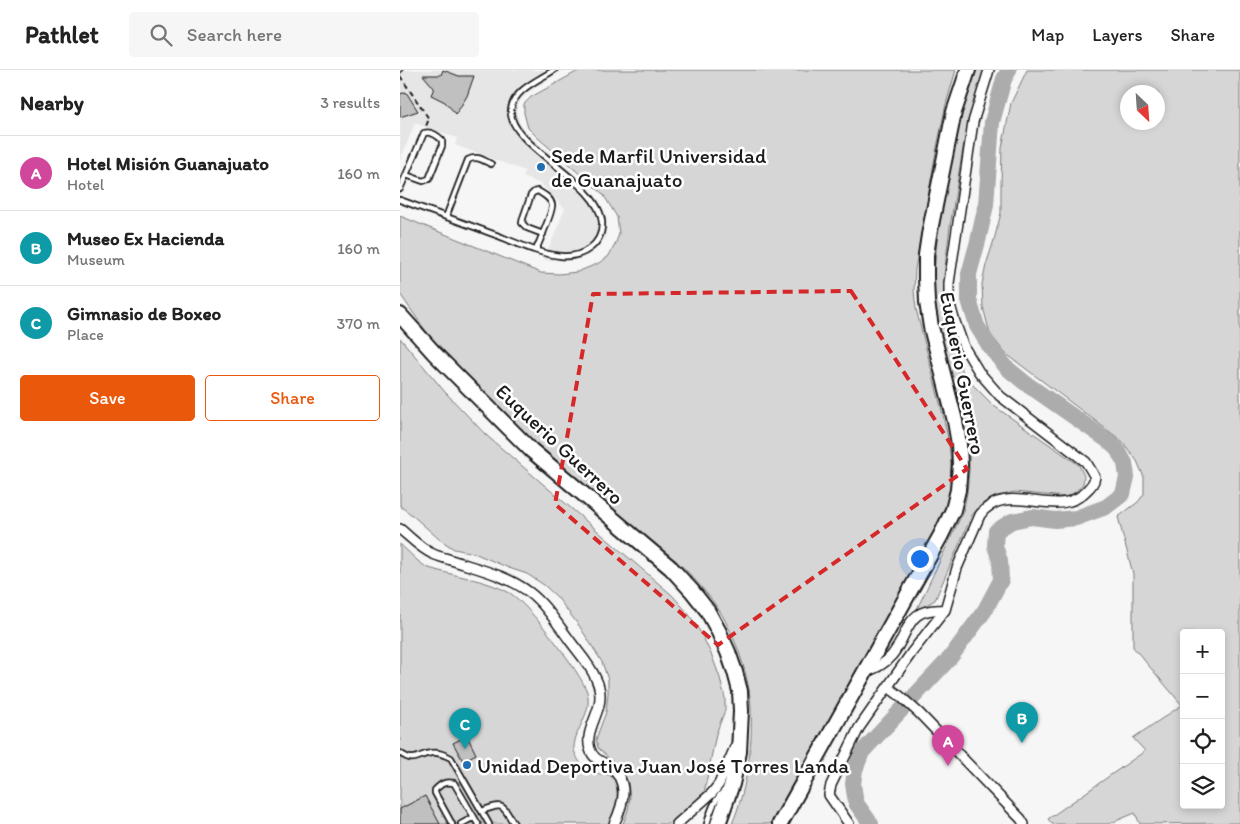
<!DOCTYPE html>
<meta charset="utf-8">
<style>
body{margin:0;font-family:Itim,sans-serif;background:#f6f6f6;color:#222}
.controls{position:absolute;right:15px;bottom:15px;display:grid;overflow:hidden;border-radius:5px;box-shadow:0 2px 8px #0003}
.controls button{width:45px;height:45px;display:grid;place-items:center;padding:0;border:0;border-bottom:1px solid #e0e0e0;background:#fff;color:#222;font:25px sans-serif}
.compass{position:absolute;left:720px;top:15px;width:45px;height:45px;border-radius:50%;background:#fff;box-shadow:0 2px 8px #0003;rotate:155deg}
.you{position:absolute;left:519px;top:488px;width:18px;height:18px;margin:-12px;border:4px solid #fff;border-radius:50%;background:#1a73e8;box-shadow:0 0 0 8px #1a73e833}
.badge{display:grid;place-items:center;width:32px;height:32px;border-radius:50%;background:#ea580c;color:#fff;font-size:16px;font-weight:700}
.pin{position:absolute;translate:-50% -41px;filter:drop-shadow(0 1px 2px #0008)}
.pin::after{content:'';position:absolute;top:26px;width:18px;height:15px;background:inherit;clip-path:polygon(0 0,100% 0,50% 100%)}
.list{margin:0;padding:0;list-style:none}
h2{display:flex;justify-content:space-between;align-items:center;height:65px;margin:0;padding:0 20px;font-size:21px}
h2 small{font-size:16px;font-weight:400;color:#767676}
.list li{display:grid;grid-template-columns:32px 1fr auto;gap:15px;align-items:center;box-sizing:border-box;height:75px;padding:0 20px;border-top:1px solid #e0e0e0}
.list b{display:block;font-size:19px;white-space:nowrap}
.list p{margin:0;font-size:16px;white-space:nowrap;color:#767676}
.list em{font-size:16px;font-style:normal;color:#767676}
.actions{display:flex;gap:10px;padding:15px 20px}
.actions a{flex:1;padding:11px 0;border:1px solid #ea580c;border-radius:5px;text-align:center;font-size:18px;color:#ea580c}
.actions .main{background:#ea580c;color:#fff}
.icon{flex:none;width:28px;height:28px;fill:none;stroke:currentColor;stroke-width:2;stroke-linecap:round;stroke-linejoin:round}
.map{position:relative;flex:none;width:840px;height:754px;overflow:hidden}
header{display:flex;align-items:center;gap:30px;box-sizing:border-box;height:70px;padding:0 25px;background:#fff;border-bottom:1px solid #e0e0e0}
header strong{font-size:24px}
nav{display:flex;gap:28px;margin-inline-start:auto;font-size:18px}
.search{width:350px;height:45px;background:#f6f6f6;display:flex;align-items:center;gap:12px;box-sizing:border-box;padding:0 18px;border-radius:5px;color:#767676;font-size:19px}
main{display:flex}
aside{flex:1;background:#fff}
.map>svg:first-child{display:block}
.built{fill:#e6e6e6}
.green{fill:#d6d6d6;stroke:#797979;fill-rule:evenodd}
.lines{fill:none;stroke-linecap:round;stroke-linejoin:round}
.river{stroke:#acacac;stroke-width:16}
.building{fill:#c0c0c0;stroke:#1c1c1c}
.service-casing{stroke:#1c1c1c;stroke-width:8}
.minor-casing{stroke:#1c1c1c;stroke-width:12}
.primary-casing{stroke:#1c1c1c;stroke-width:18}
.path{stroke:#1c1c1c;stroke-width:2;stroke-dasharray:5 4;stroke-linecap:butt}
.service{stroke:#fff;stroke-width:4.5}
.minor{stroke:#fff;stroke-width:9}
.primary{stroke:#fff;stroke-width:14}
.marked{fill:none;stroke:#d62828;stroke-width:4;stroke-dasharray:10 6;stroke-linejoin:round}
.poi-dot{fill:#1f6fb2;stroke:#fff;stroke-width:2}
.labels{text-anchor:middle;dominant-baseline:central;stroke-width:5;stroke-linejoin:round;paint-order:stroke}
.poi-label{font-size:21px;fill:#1c1c1c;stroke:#fff;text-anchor:start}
.street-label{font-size:21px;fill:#1c1c1c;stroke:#fff}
</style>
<header>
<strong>Pathlet</strong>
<div class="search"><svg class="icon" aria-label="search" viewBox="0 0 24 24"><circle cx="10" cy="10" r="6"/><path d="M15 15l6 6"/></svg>Search here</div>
<nav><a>Map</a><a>Layers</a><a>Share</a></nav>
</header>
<main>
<aside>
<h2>Nearby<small>3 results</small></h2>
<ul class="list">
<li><span class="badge" style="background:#d1479c">A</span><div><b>Hotel Misión Guanajuato</b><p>Hotel</p></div><em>160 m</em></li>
<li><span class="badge" style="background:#0f9aa8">B</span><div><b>Museo Ex Hacienda</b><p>Museum</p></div><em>160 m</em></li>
<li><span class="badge" style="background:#0f9aa8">C</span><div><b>Gimnasio de Boxeo</b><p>Place</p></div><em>370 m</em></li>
</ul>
<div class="actions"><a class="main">Save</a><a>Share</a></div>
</aside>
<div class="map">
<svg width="840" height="754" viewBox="0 0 840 754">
<rect width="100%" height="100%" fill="#f6f6f6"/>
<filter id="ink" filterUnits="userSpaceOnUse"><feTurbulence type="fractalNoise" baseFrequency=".02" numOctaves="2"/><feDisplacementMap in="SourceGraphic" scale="10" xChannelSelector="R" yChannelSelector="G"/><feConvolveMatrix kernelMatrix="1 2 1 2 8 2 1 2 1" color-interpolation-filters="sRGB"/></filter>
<g filter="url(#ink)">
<path class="built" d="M 0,0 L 163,0 L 127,23 L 120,31 L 117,37 L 117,44 L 120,54 L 130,66 L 187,115 L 198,129 L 205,142 L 207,155 L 206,167 L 199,177 L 191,184 L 183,188 L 170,191 L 144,190 L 165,139 L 141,114 L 123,107 L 125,101 L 55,75 L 57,68 L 15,53 L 0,91 Z"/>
<path class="green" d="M 180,0 L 556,0 L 546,34 L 535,87 L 515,199 L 514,221 L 516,239 L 543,345 L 549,373 L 551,393 L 550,416 L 548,433 L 541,453 L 370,754 L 332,754 C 347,718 353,676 351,638 C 350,608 335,565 319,540 C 309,525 297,512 285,499 L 141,378 L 46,286 L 30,267 L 0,224 L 0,146 L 141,203 L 159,204 L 177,202 L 197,194 L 208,187 L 215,175 L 219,164 L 217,147 L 203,124 L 138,68 L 128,58 L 124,43 L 124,34 L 131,27 Z
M 576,0 L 584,0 L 564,72 L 550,156 L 544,206 L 547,252 L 551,272 L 556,287 L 566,308 L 594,336 L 679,395 L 684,406 L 683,414 L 675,422 L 666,427 L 614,422 L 588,430 L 578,438 L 572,445 L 535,530 L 516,541 L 563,442 L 567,423 L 569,400 L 569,378 L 558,331 L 538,262 L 535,233 L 534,204 L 537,170 L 555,67 L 569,19 Z
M 627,0 L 840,0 L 840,753 L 740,754 L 735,743 L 709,754 L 652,754 L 648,749 L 745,681 L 733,668 L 782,635 L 733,577 L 733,504 L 718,447 L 738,432 L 744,424 L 744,407 L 737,391 L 722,371 L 605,283 L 590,264 L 583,237 L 582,214 L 586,195 L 594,170 L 601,143 L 601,113 L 602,78 L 611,33 ZM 728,22 L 758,22 L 758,52 L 728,52 ZM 784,563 L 821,563 L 821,735 L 784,735 Z
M 0,268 L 45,322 L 86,365 L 272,525 L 288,543 L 301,563 L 312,586 L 320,608 L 325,628 L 325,640 L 316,664 L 304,723 L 269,754 L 223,754 L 228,740 L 230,727 L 228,713 L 223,701 L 198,678 L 196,669 L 206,642 L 208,623 L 208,610 L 202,592 L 180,557 L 157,527 L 144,515 L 127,504 L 109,498 L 74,483 L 54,479 L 39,469 L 12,445 L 0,436 Z
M 0,474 L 18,491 L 26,497 C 52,506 85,509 110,523 C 128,534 181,602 187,622 C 193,643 175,658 174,677 C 173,681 177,687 179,691 C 188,704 198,704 212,705 C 222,724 215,735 209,754 L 0,754 Z"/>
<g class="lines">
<path class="river" d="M 471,754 L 456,733 L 453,714 L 455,700 L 462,682 L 550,588 L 585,540 L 601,510 L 600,491 L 595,476 L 596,461 L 612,451 L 632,447 L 655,450 L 676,448 L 706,437 L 723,424 L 727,407 L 725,393 L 717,379 L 707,370 L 624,312 L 607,298 L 590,277 L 577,256 L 569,230 L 569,204 L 578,171 L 586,135 L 592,52 L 604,9 L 609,0"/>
</g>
<path class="building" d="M 43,0 L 59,6 L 74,6 L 67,26 L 56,44 L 45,32 L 31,25 L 34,18 L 23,5 L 41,5 Z
M 6,22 L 18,41 L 0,47 L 0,24 Z
M 67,666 L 76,684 L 63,691 L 53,673 Z
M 25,726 L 40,754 L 0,754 L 0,739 Z"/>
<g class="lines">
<g class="service-casing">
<path id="service" d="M 0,119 L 24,63 C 30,61 37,65 42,70 L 42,76 L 29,109 L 23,111 L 6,105
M 0,130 C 32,142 64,153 96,165 C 117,173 139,184 161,186 C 182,188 203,175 202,152 C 199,111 107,75 111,40 C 113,20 139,10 154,0
M 46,147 L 68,90 C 76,85 83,90 91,94
M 136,180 C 139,172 153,142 152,135 C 151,128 144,125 138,121 L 134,122 L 131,125 L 123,148 L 122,153 L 127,158 L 143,164
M 0,683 C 15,694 16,685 31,683 C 39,682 45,685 51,688 L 89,754
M 82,741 C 104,732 102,735 114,754
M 52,754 L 35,723 L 35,720 C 41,714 45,711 54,713 L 78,754
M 61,754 L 74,747
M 307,754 C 311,739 315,728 327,718"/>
</g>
<g class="minor-casing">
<path id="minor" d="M 0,459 C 10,467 21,479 33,484 C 39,487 46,488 51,490 C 78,499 106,505 129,522 C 145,534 156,552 168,568 C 177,581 190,594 196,609 C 200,617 201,626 199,635 C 196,649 185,664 190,679 C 193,689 201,691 209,696 C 230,711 224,734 214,754
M 466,602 C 476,598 485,594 492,585 C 511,561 505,537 545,540
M 488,617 L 500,626 L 519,643 L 621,749 L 624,754
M 277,754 L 312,723 L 319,714 L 336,675
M 449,754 L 429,725 L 431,715 L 459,658 L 512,582 L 545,540 L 557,498 L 580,445 C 606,409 658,451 685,422 C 690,417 694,414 695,407 L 686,392 L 600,326 L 579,302 L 564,277 L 554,249 L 549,231 L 549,213 L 573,52 L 589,0"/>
</g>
<g class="primary-casing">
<path id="primary" d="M 0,245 L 35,284 L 131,380 L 271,498 L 292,521 L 307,540 L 318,560 L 328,582 L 335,602 L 340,621 L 341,641 L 339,682 L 332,714 L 318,754
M 380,754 L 541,465 L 553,440 L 558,420 L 560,395 L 559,374 L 555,351 L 531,257 L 527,232 L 526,208 L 526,185 L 529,165 L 554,42 L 568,0"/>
</g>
<path class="path" d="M 0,3 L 3,0
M 0,6 L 29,49 L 26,56"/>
<use href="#service" class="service"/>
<use href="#minor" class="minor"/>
<use href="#primary" class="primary"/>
</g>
</g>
<path class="marked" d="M 451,221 L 567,399 L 318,575 L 155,434 L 193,224 Z"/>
<g class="poi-dot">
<circle cx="141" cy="97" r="5"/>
<circle cx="67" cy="695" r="5"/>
</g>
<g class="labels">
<g class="poi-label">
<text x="151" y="85">Sede Marfil Universidad<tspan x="151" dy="24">de Guanajuato</tspan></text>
<text x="77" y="695">Unidad Deportiva Juan José Torres Landa</text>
</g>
<g class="street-label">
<text transform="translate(563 303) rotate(79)">Euquerio Guerrero</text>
<text transform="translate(160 374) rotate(43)">Euquerio Guerrero</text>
</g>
</g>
</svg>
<div class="controls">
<button>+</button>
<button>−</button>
<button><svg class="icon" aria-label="locate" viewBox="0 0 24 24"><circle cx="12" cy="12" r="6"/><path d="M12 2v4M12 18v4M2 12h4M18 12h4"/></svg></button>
<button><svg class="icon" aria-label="layers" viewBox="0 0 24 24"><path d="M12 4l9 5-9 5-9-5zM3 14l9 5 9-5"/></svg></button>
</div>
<svg class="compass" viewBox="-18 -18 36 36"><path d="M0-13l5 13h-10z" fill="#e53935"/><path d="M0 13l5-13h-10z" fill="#767676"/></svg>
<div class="you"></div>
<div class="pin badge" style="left:548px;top:696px;background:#d1479c">A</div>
<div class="pin badge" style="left:622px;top:673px;background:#0f9aa8">B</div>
<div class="pin badge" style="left:65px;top:679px;background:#0f9aa8">C</div>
</div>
</main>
